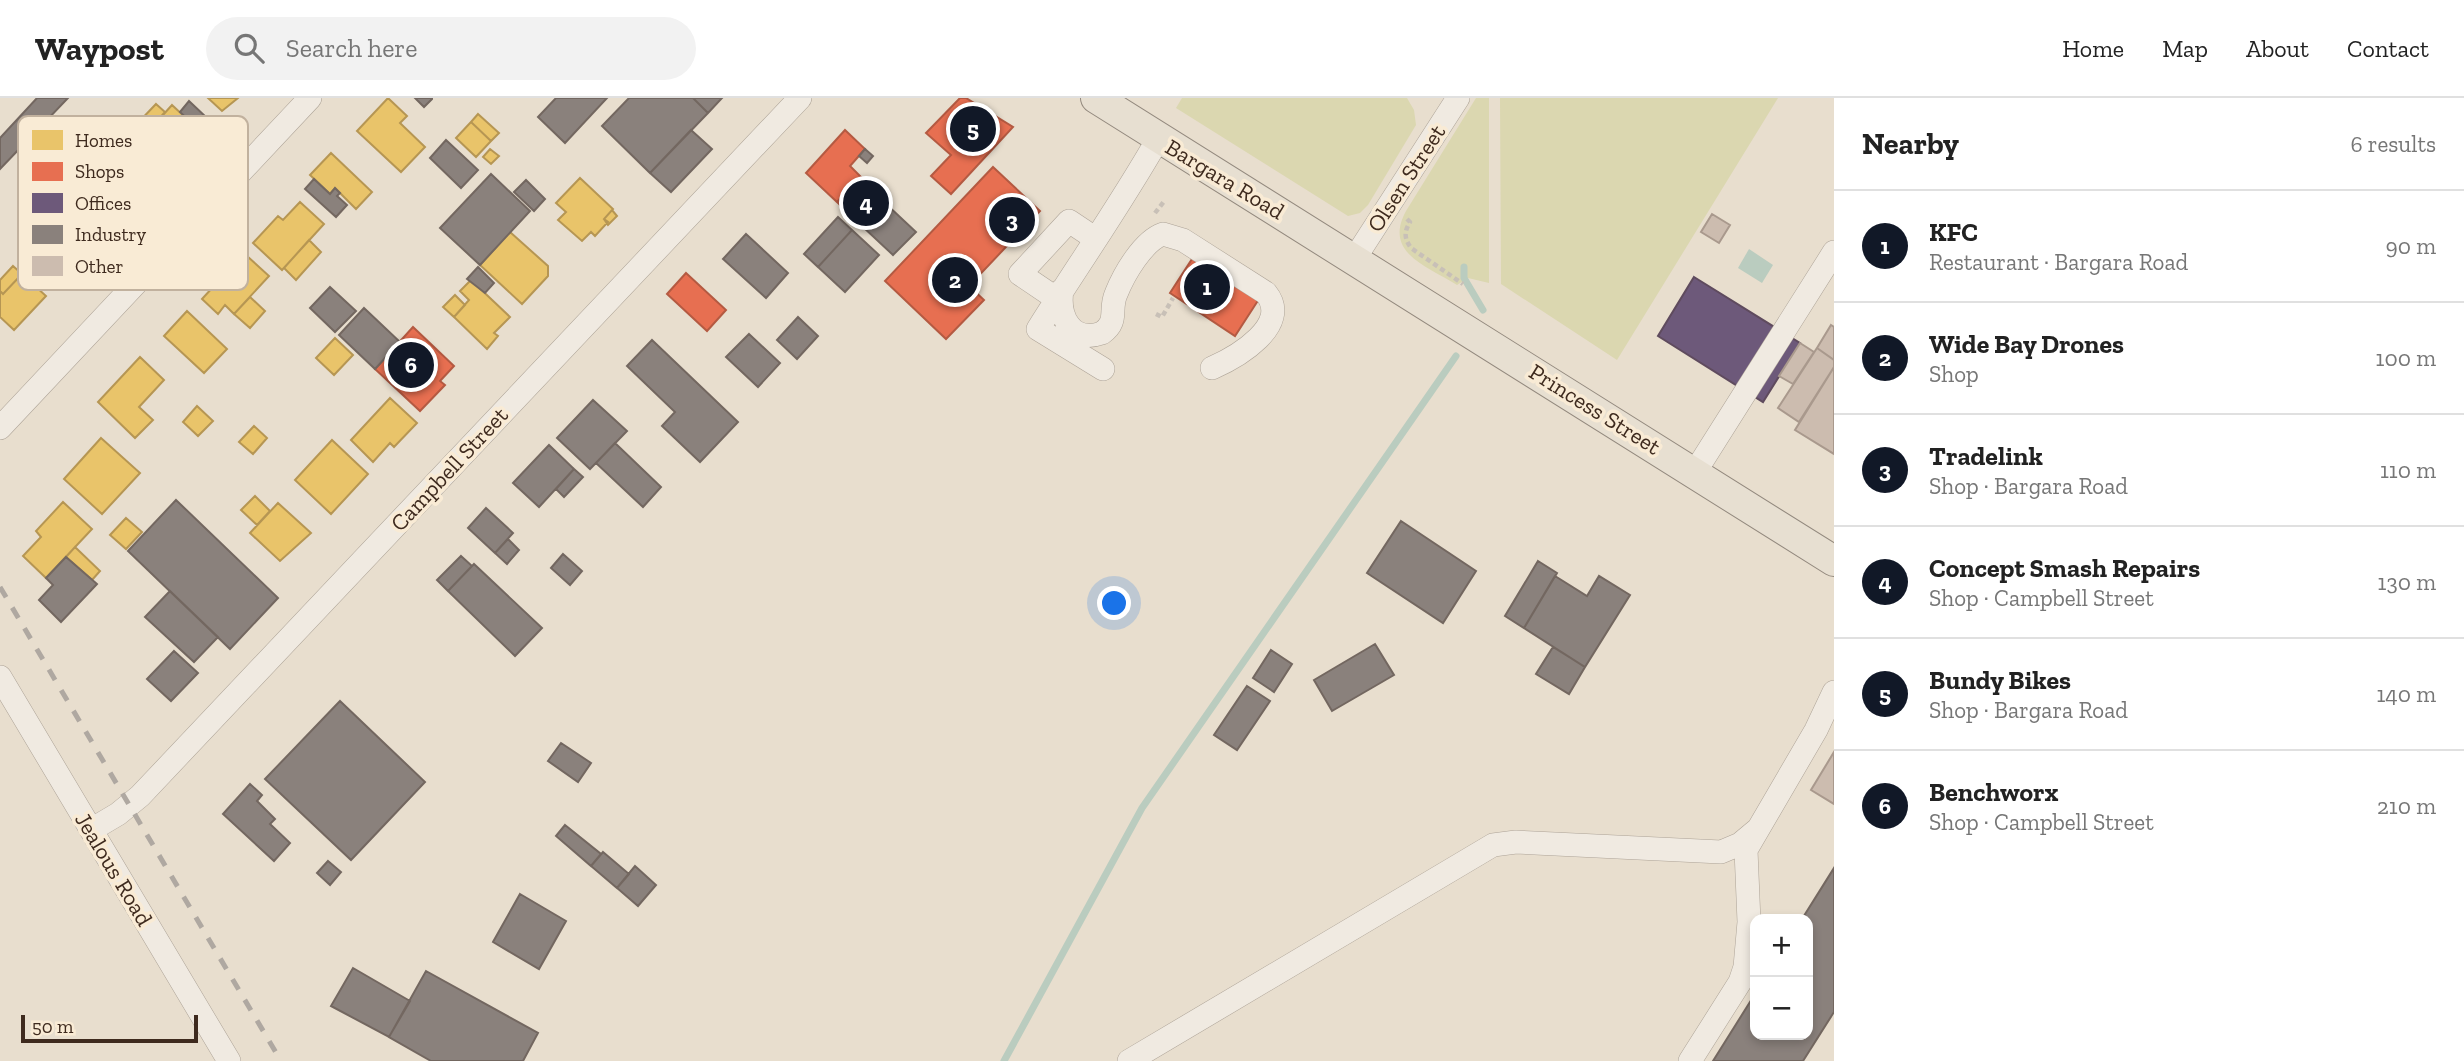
<!DOCTYPE html>
<meta charset="utf-8">
<style>
body{margin:0;font-family:"Zilla Slab",serif;background:#f2f2f2;color:#222}
.controls{position:absolute;right:21px;bottom:21px;display:grid;overflow:hidden;border-radius:14px;box-shadow:0 4px 10px #0003}
.controls button{width:63px;height:63px;display:grid;place-items:center;padding:0;border:0;border-bottom:2px solid #e0e0e0;background:#fff;color:#222;font:35px sans-serif}
.scale{position:absolute;left:21px;bottom:18px;width:177px;box-sizing:border-box;padding-left:7px;border:4px solid #3e2a1e;border-top:0;font-size:19px;line-height:24px;white-space:nowrap;color:#3e2a1e;-webkit-text-stroke:5px #f9ebd5;paint-order:stroke}
.you{position:absolute;left:1115px;top:506px;width:24px;height:24px;margin:-18px;border:5px solid #fff;border-radius:50%;background:#1a73e8;box-shadow:0 0 0 10px #1a73e833}
.badge{display:grid;place-items:center;width:46px;height:46px;border-radius:50%;background:#111827;color:#fff;font-size:23px;font-weight:700}
.pin{position:absolute;translate:-50% -50%;border:4px solid #fff;box-shadow:0 2px 7px #0006}
.list{margin:0;padding:0;list-style:none}
h2{display:flex;justify-content:space-between;align-items:center;height:91px;margin:0;padding:0 28px;font-size:30px}
h2 small{font-size:23px;font-weight:400;color:#767676}
.list li{display:grid;grid-template-columns:46px 1fr auto;gap:21px;align-items:center;box-sizing:border-box;height:112px;padding:0 28px;border-top:2px solid #e0e0e0}
.list b{display:block;font-size:26px;white-space:nowrap}
.list p{margin:0;font-size:23px;white-space:nowrap;color:#767676}
.list em{font-size:23px;font-style:normal;color:#767676}
.icon{flex:none;width:38px;height:38px;fill:none;stroke:currentColor;stroke-width:2;stroke-linecap:round;stroke-linejoin:round}
.map{position:relative;flex:none;width:1834px;height:963px;overflow:hidden}
header{display:flex;align-items:center;gap:42px;box-sizing:border-box;height:98px;padding:0 35px;background:#fff;border-bottom:2px solid #e0e0e0}
header strong{font-size:33px}
nav{display:flex;gap:38px;margin-inline-start:auto;font-size:24px}
.search{width:490px;height:63px;background:#f2f2f2;display:flex;align-items:center;gap:18px;box-sizing:border-box;padding:0 24px;border-radius:38px;color:#767676;font-size:26px}
main{display:flex}
aside{flex:1;background:#fff}
.map>svg:first-child{display:block}
.green{fill:#dbd7b0}
.water{fill:#baccbf}
.homes{fill:#e9c46a;stroke:#b69653;stroke-width:2}
.shops{fill:#e76f51;stroke:#b45a42;stroke-width:2}
.offices{fill:#6d597a;stroke:#5f4b5e;stroke-width:2}
.industry{fill:#8a817c;stroke:#736760;stroke-width:2}
.lines{fill:none;stroke-linecap:round;stroke-linejoin:round}
.stream{stroke:#baccbf;stroke-width:7}
.building{fill:#ccbcaf;stroke:#a9998d;stroke-width:2}
.minor-casing{stroke:#ada397;stroke-width:24}
.major-casing{stroke:#93897e;stroke-width:32}
.path{stroke:#c8c0b7;stroke-width:4.5;stroke-dasharray:5 3.5;stroke-linecap:butt}
.minor{stroke:#f0eae1;stroke-width:23}
.major{stroke:#e7dfd1;stroke-width:30}
.rail{stroke:#afa8a1;stroke-width:5;stroke-dasharray:12 12;stroke-linecap:butt}
.labels{text-anchor:middle;dominant-baseline:central;stroke-width:7;stroke-linejoin:round;paint-order:stroke}
.street-label{font-size:23px;fill:#3e2a1e;stroke:#f9ebd5}
.key{fill:#f9ebd5;stroke:#c1b19e;stroke-width:2}
.key-label{font-size:19px;fill:#3e2a1e}
</style>
<header>
<strong>Waypost</strong>
<div class="search"><svg class="icon" aria-label="search" viewBox="0 0 24 24"><circle cx="10" cy="10" r="6"/><path d="M15 15l6 6"/></svg>Search here</div>
<nav><a>Home</a><a>Map</a><a>About</a><a>Contact</a></nav>
</header>
<main>
<div class="map">
<svg width="1834" height="963" viewBox="0 0 1834 963">
<rect width="100%" height="100%" fill="#e8dece"/>
<path class="green" d="M 1182,0 L 1407,0 L 1414,12 L 1416,27 L 1368,107 L 1360,115 L 1348,118 L 1176,10 Z
M 1476,0 L 1489,0 L 1489,185 L 1468,180 L 1457,187 C 1427,168 1383,155 1406,113 Z
M 1500,0 L 1778,0 L 1617,262 L 1501,186 Z"/>
<path class="water" d="M 1749,151 L 1773,167 L 1762,185 L 1738,170 Z"/>
<path class="homes" d="M 208,0 L 238,0 L 222,13 Z
M 388,0 L 407,18 L 400,25 L 425,49 L 401,74 L 357,33 Z
M 156,6 L 165,14 L 144,38 L 134,29 Z
M 172,7 L 201,34 L 185,51 L 179,46 L 168,59 L 144,38 Z
M 478,16 L 499,35 L 491,43 L 471,24 Z
M 471,24 L 491,43 L 476,59 L 456,40 Z
M 490,51 L 499,58 L 491,66 L 483,59 Z
M 331,55 L 372,94 L 356,111 L 335,90 L 330,96 L 310,77 Z
M 580,80 L 613,111 L 604,121 L 608,124 L 595,138 L 591,134 L 582,143 L 558,122 L 566,114 L 556,105 Z
M 300,104 L 324,126 L 282,172 L 253,145 L 278,118 L 283,122 Z
M 612,112 L 617,118 L 608,127 L 604,121 Z
M 510,134 L 548,168 L 548,178 L 522,206 L 480,167 Z
M 309,142 L 321,154 L 296,182 L 284,170 Z
M 247,158 L 269,178 L 234,216 L 225,207 L 218,216 L 202,201 L 226,175 L 229,178 Z
M 13,168 L 22,176 L 3,196 L 0,193 L 0,182 Z
M 22,176 L 46,198 L 14,232 L 0,219 L 0,193 L 3,196 Z
M 471,182 L 510,219 L 494,235 L 498,238 L 487,251 L 454,219 L 469,202 L 460,193 Z
M 455,197 L 465,207 L 454,219 L 443,209 Z
M 250,199 L 265,213 L 250,230 L 234,216 Z
M 187,213 L 227,251 L 204,275 L 164,238 Z
M 335,240 L 353,257 L 334,277 L 316,260 Z
M 140,259 L 164,282 L 139,309 L 153,322 L 135,340 L 98,304 Z
M 390,300 L 417,325 L 394,349 L 390,345 L 373,364 L 351,342 Z
M 197,308 L 213,323 L 198,338 L 183,324 Z
M 254,328 L 267,340 L 253,356 L 239,344 Z
M 101,340 L 140,375 L 102,416 L 64,381 Z
M 332,342 L 368,376 L 331,416 L 295,382 Z
M 255,398 L 270,413 L 257,427 L 241,412 Z
M 63,404 L 92,431 L 46,480 L 23,458 L 41,439 L 36,433 Z
M 278,405 L 311,435 L 280,463 L 250,435 Z
M 126,420 L 142,434 L 126,451 L 110,437 Z
M 75,449 L 100,473 L 92,482 L 66,459 Z"/>
<path class="shops" d="M 960,0 L 966,0 L 1013,29 L 951,96 L 931,78 L 951,57 L 926,35 Z
M 845,32 L 865,51 L 850,68 L 861,79 L 837,104 L 806,75 Z
M 993,69 L 1040,113 L 969,188 L 984,202 L 946,241 L 885,183 Z
M 858,81 L 869,90 L 872,87 L 888,101 L 863,129 L 837,104 Z
M 1201,147 L 1259,201 L 1235,238 L 1170,195 Z
M 686,175 L 726,212 L 707,233 L 667,196 Z
M 413,229 L 454,268 L 440,283 L 445,287 L 420,313 L 375,271 Z"/>
<path class="offices" d="M 1694,179 L 1800,245 L 1763,304 L 1658,238 Z"/>
<path class="industry" d="M 37,0 L 68,0 L 0,71 L 0,40 Z
M 415,0 L 432,0 L 432,1 L 424,9 Z
M 556,0 L 607,0 L 565,45 L 538,19 Z
M 629,0 L 693,0 L 708,15 L 650,75 L 602,28 Z
M 693,0 L 722,0 L 708,15 Z
M 189,3 L 206,19 L 197,30 L 180,14 Z
M 691,32 L 712,51 L 671,94 L 650,75 Z
M 446,42 L 478,72 L 461,90 L 430,60 Z
M 865,51 L 873,58 L 867,65 L 859,58 Z
M 491,76 L 530,113 L 480,167 L 440,130 Z
M 314,81 L 330,96 L 335,90 L 340,95 L 337,98 L 347,107 L 336,119 L 305,91 Z
M 526,82 L 545,101 L 534,113 L 514,94 Z
M 885,105 L 916,134 L 893,157 L 863,129 Z
M 838,119 L 852,132 L 818,169 L 804,156 Z
M 852,132 L 879,157 L 845,194 L 818,169 Z
M 746,136 L 788,175 L 766,200 L 723,161 Z
M 478,169 L 494,185 L 485,195 L 467,181 Z
M 330,189 L 356,213 L 335,234 L 310,210 Z
M 364,210 L 400,244 L 375,271 L 339,237 Z
M 798,219 L 818,238 L 797,261 L 777,242 Z
M 749,236 L 780,265 L 758,289 L 726,259 Z
M 652,242 L 738,324 L 700,364 L 662,328 L 675,314 L 627,268 Z
M 593,302 L 627,333 L 590,371 L 557,340 Z
M 615,345 L 661,389 L 643,409 L 596,365 Z
M 549,347 L 574,371 L 539,409 L 513,385 Z
M 574,371 L 583,379 L 564,399 L 556,391 Z
M 176,402 L 278,500 L 230,551 L 128,453 Z
M 486,410 L 513,435 L 495,455 L 468,430 Z
M 1401,423 L 1476,473 L 1443,525 L 1367,475 Z
M 508,441 L 519,452 L 507,466 L 495,455 Z
M 563,456 L 582,473 L 570,487 L 551,470 Z
M 461,458 L 472,468 L 448,493 L 437,482 Z
M 66,459 L 97,486 L 61,524 L 39,502 L 53,487 L 46,480 Z
M 1538,463 L 1557,475 L 1524,530 L 1505,518 Z
M 474,466 L 542,530 L 515,558 L 448,493 Z
M 1555,478 L 1587,498 L 1599,478 L 1630,497 L 1585,569 L 1524,530 Z
M 170,493 L 218,539 L 194,564 L 145,519 Z
M 1375,546 L 1394,577 L 1332,613 L 1314,582 Z
M 1553,549 L 1585,569 L 1569,596 L 1536,576 Z
M 1271,552 L 1292,566 L 1274,594 L 1253,580 Z
M 174,553 L 198,575 L 171,603 L 147,581 Z
M 1247,588 L 1270,603 L 1237,652 L 1214,637 Z
M 340,603 L 425,684 L 351,762 L 265,681 Z
M 561,645 L 591,665 L 578,684 L 548,663 Z
M 250,686 L 262,697 L 257,703 L 275,721 L 270,726 L 290,745 L 274,763 L 223,716 Z
M 565,727 L 601,756 L 591,768 L 556,738 Z
M 603,754 L 629,776 L 617,790 L 591,768 Z
M 328,763 L 341,774 L 330,787 L 317,775 Z
M 635,768 L 656,787 L 638,808 L 617,790 Z
M 1834,770 L 1834,914 L 1803,963 L 1713,963 L 1755,896 L 1755,937 L 1808,937 L 1808,821 L 1802,821 Z
M 520,796 L 566,823 L 539,871 L 493,844 Z
M 353,870 L 410,903 L 389,939 L 331,908 Z
M 426,873 L 538,935 L 523,963 L 431,963 L 389,939 Z"/>
<g class="lines">
<path class="stream" d="M 1464,169 L 1464,180 L 1483,212
M 1004,963 L 1142,710 L 1456,258"/>
</g>
<path class="building" d="M 1712,116 L 1730,127 L 1719,145 L 1701,134 Z
M 1831,227 L 1834,229 L 1834,262 L 1817,250 Z
M 1800,245 L 1814,254 L 1793,286 L 1779,278 Z
M 1817,250 L 1834,262 L 1834,269 L 1799,324 L 1778,310 Z
M 1834,269 L 1834,356 L 1795,332 Z
M 1834,654 L 1834,706 L 1811,692 Z"/>
<g class="lines">
<g class="minor-casing">
<path id="minor" d="M 1355,160 L 1458,0
M 1062,192 C 1058,218 1071,246 1102,235 C 1119,223 1109,212 1116,196 C 1124,176 1143,143 1163,136 L 1183,142 L 1266,195 C 1292,227 1237,259 1212,270
M 1057,201 L 1020,176 L 1069,123 L 1096,141
M 1103,271 L 1038,231 C 1078,167 1121,106 1158,41
M 0,330 L 310,0
M 1695,374 L 1834,154
M 0,579 L 229,963
M 91,732 L 118,716 L 140,698 L 800,0
M 1129,963 L 1493,747 L 1516,744 L 1721,754 L 1740,746 L 1758,731
M 1690,963 L 1740,884 L 1745,869 L 1749,824 L 1746,752 L 1816,632 L 1834,594"/>
</g>
<g class="major-casing">
<path id="major" d="M 1096,0 L 1834,463"/>
</g>
<path class="path" d="M 1155,115 L 1165,102
M 1407,121 L 1410,124 C 1404,134 1404,140 1411,150 L 1463,186
M 1156,216 L 1162,219 L 1173,200"/>
<use href="#minor" class="minor"/>
<use href="#major" class="major"/>
<path class="rail" d="M 0,489 L 281,963"/>
</g>
<g class="labels">
<g class="street-label">
<text transform="translate(1406 80) rotate(-57)">Olsen Street</text>
<text transform="translate(1225 81) rotate(31)">Bargara Road</text>
<text transform="translate(1595 311) rotate(32)">Princess Street</text>
<text transform="translate(449 371) rotate(-47)">Campbell Street</text>
<text transform="translate(114 771) rotate(59)">Jealous Road</text>
</g>
</g>
<rect x="18" y="18" width="230" height="174" rx="10" class="key"/>
<rect x="32" y="32" width="31" height="20" fill="#e9c46a"/>
<rect x="32" y="64" width="31" height="19" fill="#e76f51"/>
<rect x="32" y="95" width="31" height="20" fill="#6d597a"/>
<rect x="32" y="127" width="31" height="19" fill="#8a817c"/>
<rect x="32" y="158" width="31" height="20" fill="#ccbcaf"/>
<g class="key-label">
<text x="75" y="49">Homes</text>
<text x="75" y="80">Shops</text>
<text x="75" y="112">Offices</text>
<text x="75" y="143">Industry</text>
<text x="75" y="175">Other</text>
</g>
</svg>
<div class="controls">
<button>+</button>
<button>−</button>
</div>
<div class="scale">50 m</div>
<div class="you"></div>
<div class="pin badge" style="left:1207px;top:189px">1</div>
<div class="pin badge" style="left:955px;top:182px">2</div>
<div class="pin badge" style="left:1012px;top:122px">3</div>
<div class="pin badge" style="left:866px;top:105px">4</div>
<div class="pin badge" style="left:973px;top:31px">5</div>
<div class="pin badge" style="left:411px;top:267px">6</div>
</div>
<aside>
<h2>Nearby<small>6 results</small></h2>
<ul class="list">
<li><span class="badge">1</span><div><b>KFC</b><p>Restaurant · Bargara Road</p></div><em>90 m</em></li>
<li><span class="badge">2</span><div><b>Wide Bay Drones</b><p>Shop</p></div><em>100 m</em></li>
<li><span class="badge">3</span><div><b>Tradelink</b><p>Shop · Bargara Road</p></div><em>110 m</em></li>
<li><span class="badge">4</span><div><b>Concept Smash Repairs</b><p>Shop · Campbell Street</p></div><em>130 m</em></li>
<li><span class="badge">5</span><div><b>Bundy Bikes</b><p>Shop · Bargara Road</p></div><em>140 m</em></li>
<li><span class="badge">6</span><div><b>Benchworx</b><p>Shop · Campbell Street</p></div><em>210 m</em></li>
</ul>
</aside>
</main>
